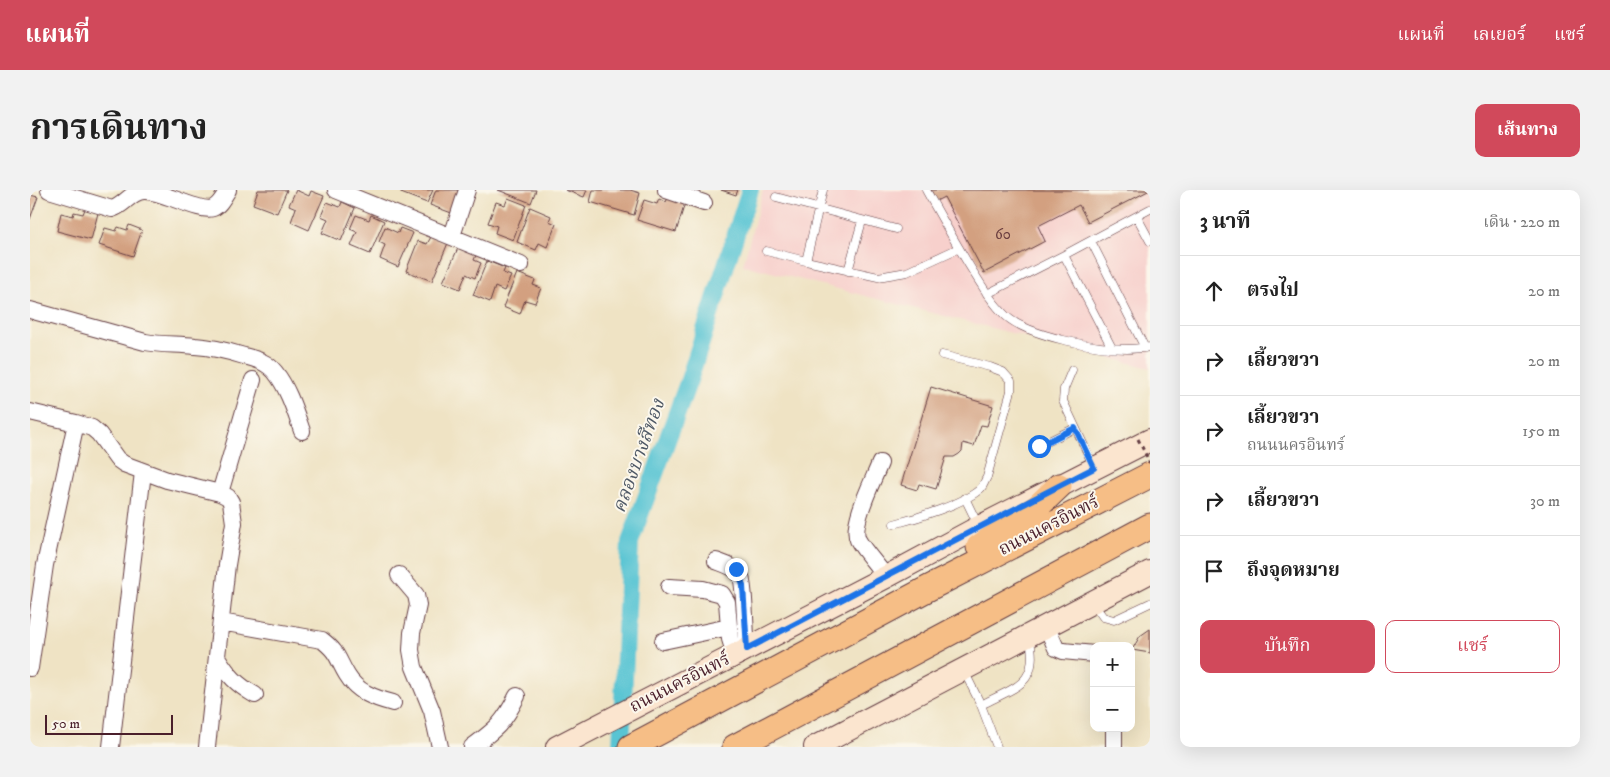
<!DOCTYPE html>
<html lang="th">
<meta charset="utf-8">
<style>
body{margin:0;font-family:"IM FELL DW Pica","Noto Serif Thai",serif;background:#f2f2f2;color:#222}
.controls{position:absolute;right:15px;bottom:15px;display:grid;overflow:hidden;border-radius:10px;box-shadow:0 5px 20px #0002}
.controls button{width:45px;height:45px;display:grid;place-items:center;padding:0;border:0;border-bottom:1px solid #e0e0e0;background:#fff;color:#222;font:25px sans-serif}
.scale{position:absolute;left:15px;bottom:12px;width:128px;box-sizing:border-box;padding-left:5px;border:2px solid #4a1f2b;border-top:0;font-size:14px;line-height:18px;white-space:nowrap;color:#4a1f2b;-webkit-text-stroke:4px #fbf7ec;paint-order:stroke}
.stop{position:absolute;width:15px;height:15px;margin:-11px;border:4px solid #1a73e8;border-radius:50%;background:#fff}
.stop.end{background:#1a73e8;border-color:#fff;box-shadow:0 1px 5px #0008}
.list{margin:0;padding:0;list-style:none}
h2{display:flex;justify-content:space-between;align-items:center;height:65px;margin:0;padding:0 20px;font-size:21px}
h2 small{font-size:16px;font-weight:400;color:#767676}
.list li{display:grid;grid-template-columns:32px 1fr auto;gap:15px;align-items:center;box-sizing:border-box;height:70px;padding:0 20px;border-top:1px solid #e0e0e0}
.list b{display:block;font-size:19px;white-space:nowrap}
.list p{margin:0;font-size:16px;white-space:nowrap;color:#767676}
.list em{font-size:16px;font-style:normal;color:#767676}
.actions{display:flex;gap:10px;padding:15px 20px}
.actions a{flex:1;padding:11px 0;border:1px solid #d1495b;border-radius:10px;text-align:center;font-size:18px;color:#d1495b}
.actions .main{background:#d1495b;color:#fff}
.icon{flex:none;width:28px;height:28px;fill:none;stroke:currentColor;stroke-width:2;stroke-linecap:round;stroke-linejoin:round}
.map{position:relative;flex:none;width:1120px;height:557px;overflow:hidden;border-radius:10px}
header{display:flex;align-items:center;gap:30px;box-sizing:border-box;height:70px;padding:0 25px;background:#d1495b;color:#fff}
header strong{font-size:24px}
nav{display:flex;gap:28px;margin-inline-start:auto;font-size:18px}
.intro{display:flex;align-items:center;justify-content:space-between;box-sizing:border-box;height:120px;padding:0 30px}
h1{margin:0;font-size:35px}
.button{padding:12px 22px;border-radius:10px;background:#d1495b;color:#fff;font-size:18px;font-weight:700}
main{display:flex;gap:30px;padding:0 30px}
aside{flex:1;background:#fff;border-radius:10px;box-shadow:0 5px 20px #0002}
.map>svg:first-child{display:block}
.built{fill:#f7d0cc}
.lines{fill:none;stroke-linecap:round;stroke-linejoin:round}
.canal{stroke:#59c4d3;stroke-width:18}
.building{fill:#d3a080}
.lane-casing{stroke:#633c42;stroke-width:9}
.street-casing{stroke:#633c42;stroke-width:18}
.secondary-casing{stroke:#633c42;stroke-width:24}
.primary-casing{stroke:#633c42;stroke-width:27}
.lane{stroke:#fff;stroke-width:8}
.street{stroke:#fff;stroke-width:16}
.secondary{stroke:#fbe5cf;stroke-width:22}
.primary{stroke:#f6be86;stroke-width:25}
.path-bridge{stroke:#633c42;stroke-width:3;stroke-dasharray:4 4;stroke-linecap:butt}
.route{stroke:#1a73e8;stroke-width:6}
.labels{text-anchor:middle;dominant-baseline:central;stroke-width:4;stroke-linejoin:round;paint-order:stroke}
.number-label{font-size:15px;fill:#6c3f40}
.street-label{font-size:18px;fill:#4a1f2b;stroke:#fbf7ec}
.water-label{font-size:19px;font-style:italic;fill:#4f5966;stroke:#fbf7ec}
</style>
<header>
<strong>แผนที่</strong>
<nav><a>แผนที่</a><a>เลเยอร์</a><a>แชร์</a></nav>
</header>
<div class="intro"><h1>การเดินทาง</h1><a class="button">เส้นทาง</a></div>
<main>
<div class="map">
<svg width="1120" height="557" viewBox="0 0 1120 557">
<rect width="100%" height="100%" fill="#fbf7ec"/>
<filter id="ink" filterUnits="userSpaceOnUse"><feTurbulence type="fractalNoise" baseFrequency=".02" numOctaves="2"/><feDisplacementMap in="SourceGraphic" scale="10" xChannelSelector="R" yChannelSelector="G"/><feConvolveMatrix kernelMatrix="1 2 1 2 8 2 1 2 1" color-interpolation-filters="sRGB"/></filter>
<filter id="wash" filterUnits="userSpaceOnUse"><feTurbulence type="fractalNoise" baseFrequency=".0096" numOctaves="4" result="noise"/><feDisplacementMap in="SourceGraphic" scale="20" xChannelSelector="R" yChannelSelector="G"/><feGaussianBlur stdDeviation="1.12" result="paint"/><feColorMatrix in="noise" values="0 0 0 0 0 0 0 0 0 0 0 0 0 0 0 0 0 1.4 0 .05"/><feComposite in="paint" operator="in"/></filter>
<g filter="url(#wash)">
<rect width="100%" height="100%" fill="#efe3c4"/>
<path class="built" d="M 733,0 L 1120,0 L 1120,178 L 713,75 Z"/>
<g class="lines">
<path class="canal" d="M 591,557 L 600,352 L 659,190 L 720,0"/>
</g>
<g id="blocks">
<path class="building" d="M 228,0 L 257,0 L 247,23 L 223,14 Z
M 266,0 L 279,6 L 281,1 L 294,6 L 279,40 L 261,32 L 266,18 L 259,15 Z
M 372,0 L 403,0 L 397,13 L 371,3 Z
M 406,0 L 433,0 L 427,25 L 400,15 Z
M 468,0 L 506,0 L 501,13 Z
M 535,0 L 557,0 L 554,7 Z
M 563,0 L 600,0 L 610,3 L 604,25 L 560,12 Z
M 691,0 L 708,0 L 706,5 Z
M 901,0 L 1120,0 L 1058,32 L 1049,15 L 1008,36 L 1015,51 L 954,83 L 914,7 L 906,11 Z
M 0,5 L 8,7 L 0,29 Z
M 478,8 L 496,15 L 483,50 L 465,43 L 467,36 L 458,33 L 466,12 L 475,15 Z
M 638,8 L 655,13 L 646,42 L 607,30 L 614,10 L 627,14 L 629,9 L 636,12 Z
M 297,12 L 310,17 L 312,12 L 325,18 L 311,51 L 292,43 L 298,29 L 291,26 Z
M 500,17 L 521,26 L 519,31 L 526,34 L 517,57 L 509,53 L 506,60 L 487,52 Z
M 55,19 L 68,23 L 61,50 L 27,41 L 31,23 L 43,26 L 44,22 L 53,24 Z
M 326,25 L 339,30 L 341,25 L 354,31 L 340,64 L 321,56 L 327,42 L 320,39 Z
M 99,35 L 112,40 L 103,66 L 69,55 L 75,38 L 86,41 L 88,37 L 97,40 Z
M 355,37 L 368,43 L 370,38 L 383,43 L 368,77 L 350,69 L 355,55 L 349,52 Z
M 401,47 L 418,53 L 402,91 L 376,81 L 388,51 L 397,54 Z
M 428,58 L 446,65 L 444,70 L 451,73 L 445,88 L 436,84 L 430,99 L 413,92 Z
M 457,71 L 475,78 L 473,83 L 481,86 L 474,101 L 465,97 L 460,112 L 443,105 Z
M 487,83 L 505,90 L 503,95 L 511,98 L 505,113 L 495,110 L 490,124 L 473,117 Z
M 901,197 L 963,216 L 957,236 L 951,235 L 944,256 L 933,253 L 932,261 L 929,264 L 924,267 L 916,267 L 906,299 L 889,294 L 887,300 L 871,295 Z
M 1120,439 L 1120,463 L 1102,460 L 1110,446 Z"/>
</g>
</g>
<g filter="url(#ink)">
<use href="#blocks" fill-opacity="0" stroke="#633c42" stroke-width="1"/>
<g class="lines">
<g class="lane-casing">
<path id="lane" d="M 793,0 L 776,71 L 848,87 L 877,82 L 929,58
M 896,0 C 911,27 926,54 942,80 C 952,96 962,113 976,126 C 998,146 1067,159 1097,159 C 1105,159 1112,158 1120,157
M 746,7 L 866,39
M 1107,27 L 1120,51
M 1061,51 L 1115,158
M 736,61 L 776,71
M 1034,65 L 1082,158
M 818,81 L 832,31
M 957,104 L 1034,65 L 1120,19
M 1042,180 L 1034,199 L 1033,211 L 1064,277
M 1009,256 L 1045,238
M 935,308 L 948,335
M 864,334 C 884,329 937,313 951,298 C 954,295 955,290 957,287 L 981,201 L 981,191 L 973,182 L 960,177 L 912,165
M 1063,413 L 1073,427 L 1084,430 L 1120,413
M 934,481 L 951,515 L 967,557
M 951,515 C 985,497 1011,494 999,447"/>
</g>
<g class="street-casing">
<path id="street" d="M 19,0 L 82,19 C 94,16 102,0 115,1 C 132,1 171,23 183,18 C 190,15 194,6 198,0
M 306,0 L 491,75
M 636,0 L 674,13
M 422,46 L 437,0
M 0,120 L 115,152 C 132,155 149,154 165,156 C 182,157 198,161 214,166 C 226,169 237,172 245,182 C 258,198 265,221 272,241
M 0,222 L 46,233 L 62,238 L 69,244 L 87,269 L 94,274 L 137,290 L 190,303 L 198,307 L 201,312 L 204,333 L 197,375 L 177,557
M 850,273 C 844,289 820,334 828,350 C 834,361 848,376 856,387
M 190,303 L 223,190
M 686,371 C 694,374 705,377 710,384 C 715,393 715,444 717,459
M 369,385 L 386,405 L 388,415 L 382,443 L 381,460 L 384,477 L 402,521 L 410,557
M 639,397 L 673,399 L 692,404 L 697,412 L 700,449 L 705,465
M 191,432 L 292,450 C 309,463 307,469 317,485 C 327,502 344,508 363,513
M 1016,435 L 1026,458 L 1033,461 L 1064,464
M 633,451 L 699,437
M 187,467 C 199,486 206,494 225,505
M 0,478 L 15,375 L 46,233
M 81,557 L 113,282
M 442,557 C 466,539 474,533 487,506
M 1084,557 L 1084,538"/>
</g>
<g class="secondary-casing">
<path id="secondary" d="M 527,557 L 856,387 L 949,337 L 1120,250
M 785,557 L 1120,382"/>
</g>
<g class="primary-casing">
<path id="primary" d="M 949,357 L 1007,317 L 1029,296
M 601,557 L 899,398 L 1120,285
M 705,557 L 1120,336"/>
</g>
<use href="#lane" class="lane"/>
<use href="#street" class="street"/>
<use href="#secondary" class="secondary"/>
<use href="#primary" class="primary"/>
<path class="path-bridge" d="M 1108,249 L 1120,273"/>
</g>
</g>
<g class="lines" filter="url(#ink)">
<path class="route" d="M 706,379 L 710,385 L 713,396 L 717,459 C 833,399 948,337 1064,278 L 1045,238 L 1009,256"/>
</g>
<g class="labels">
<g class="number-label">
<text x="973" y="44">60</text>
</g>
<g class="street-label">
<text transform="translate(1019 336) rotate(-27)">ถนนนครอินทร์</text>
<text transform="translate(650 493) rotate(-27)">ถนนนครอินทร์</text>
</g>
<g class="water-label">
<text transform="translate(609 266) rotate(-70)">คลองบางสีทอง</text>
</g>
</g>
</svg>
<div class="controls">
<button>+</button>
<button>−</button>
</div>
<div class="scale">50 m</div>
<div class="stop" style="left:1009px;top:256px"></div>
<div class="stop end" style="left:706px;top:379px"></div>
</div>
<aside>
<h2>3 นาที<small>เดิน · 220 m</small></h2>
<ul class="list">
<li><svg class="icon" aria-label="ahead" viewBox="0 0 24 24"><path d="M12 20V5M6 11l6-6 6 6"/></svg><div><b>ตรงไป</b></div><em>20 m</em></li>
<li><svg class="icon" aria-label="right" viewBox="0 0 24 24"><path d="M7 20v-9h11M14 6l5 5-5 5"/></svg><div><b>เลี้ยวขวา</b></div><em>20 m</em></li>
<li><svg class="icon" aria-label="right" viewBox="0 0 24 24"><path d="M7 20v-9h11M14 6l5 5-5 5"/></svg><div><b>เลี้ยวขวา</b><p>ถนนนครอินทร์</p></div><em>150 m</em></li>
<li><svg class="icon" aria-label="right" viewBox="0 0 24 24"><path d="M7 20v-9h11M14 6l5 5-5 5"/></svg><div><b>เลี้ยวขวา</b></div><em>30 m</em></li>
<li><svg class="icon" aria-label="arrive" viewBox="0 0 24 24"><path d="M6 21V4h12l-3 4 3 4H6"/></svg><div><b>ถึงจุดหมาย</b></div></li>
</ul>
<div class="actions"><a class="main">บันทึก</a><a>แชร์</a></div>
</aside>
</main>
